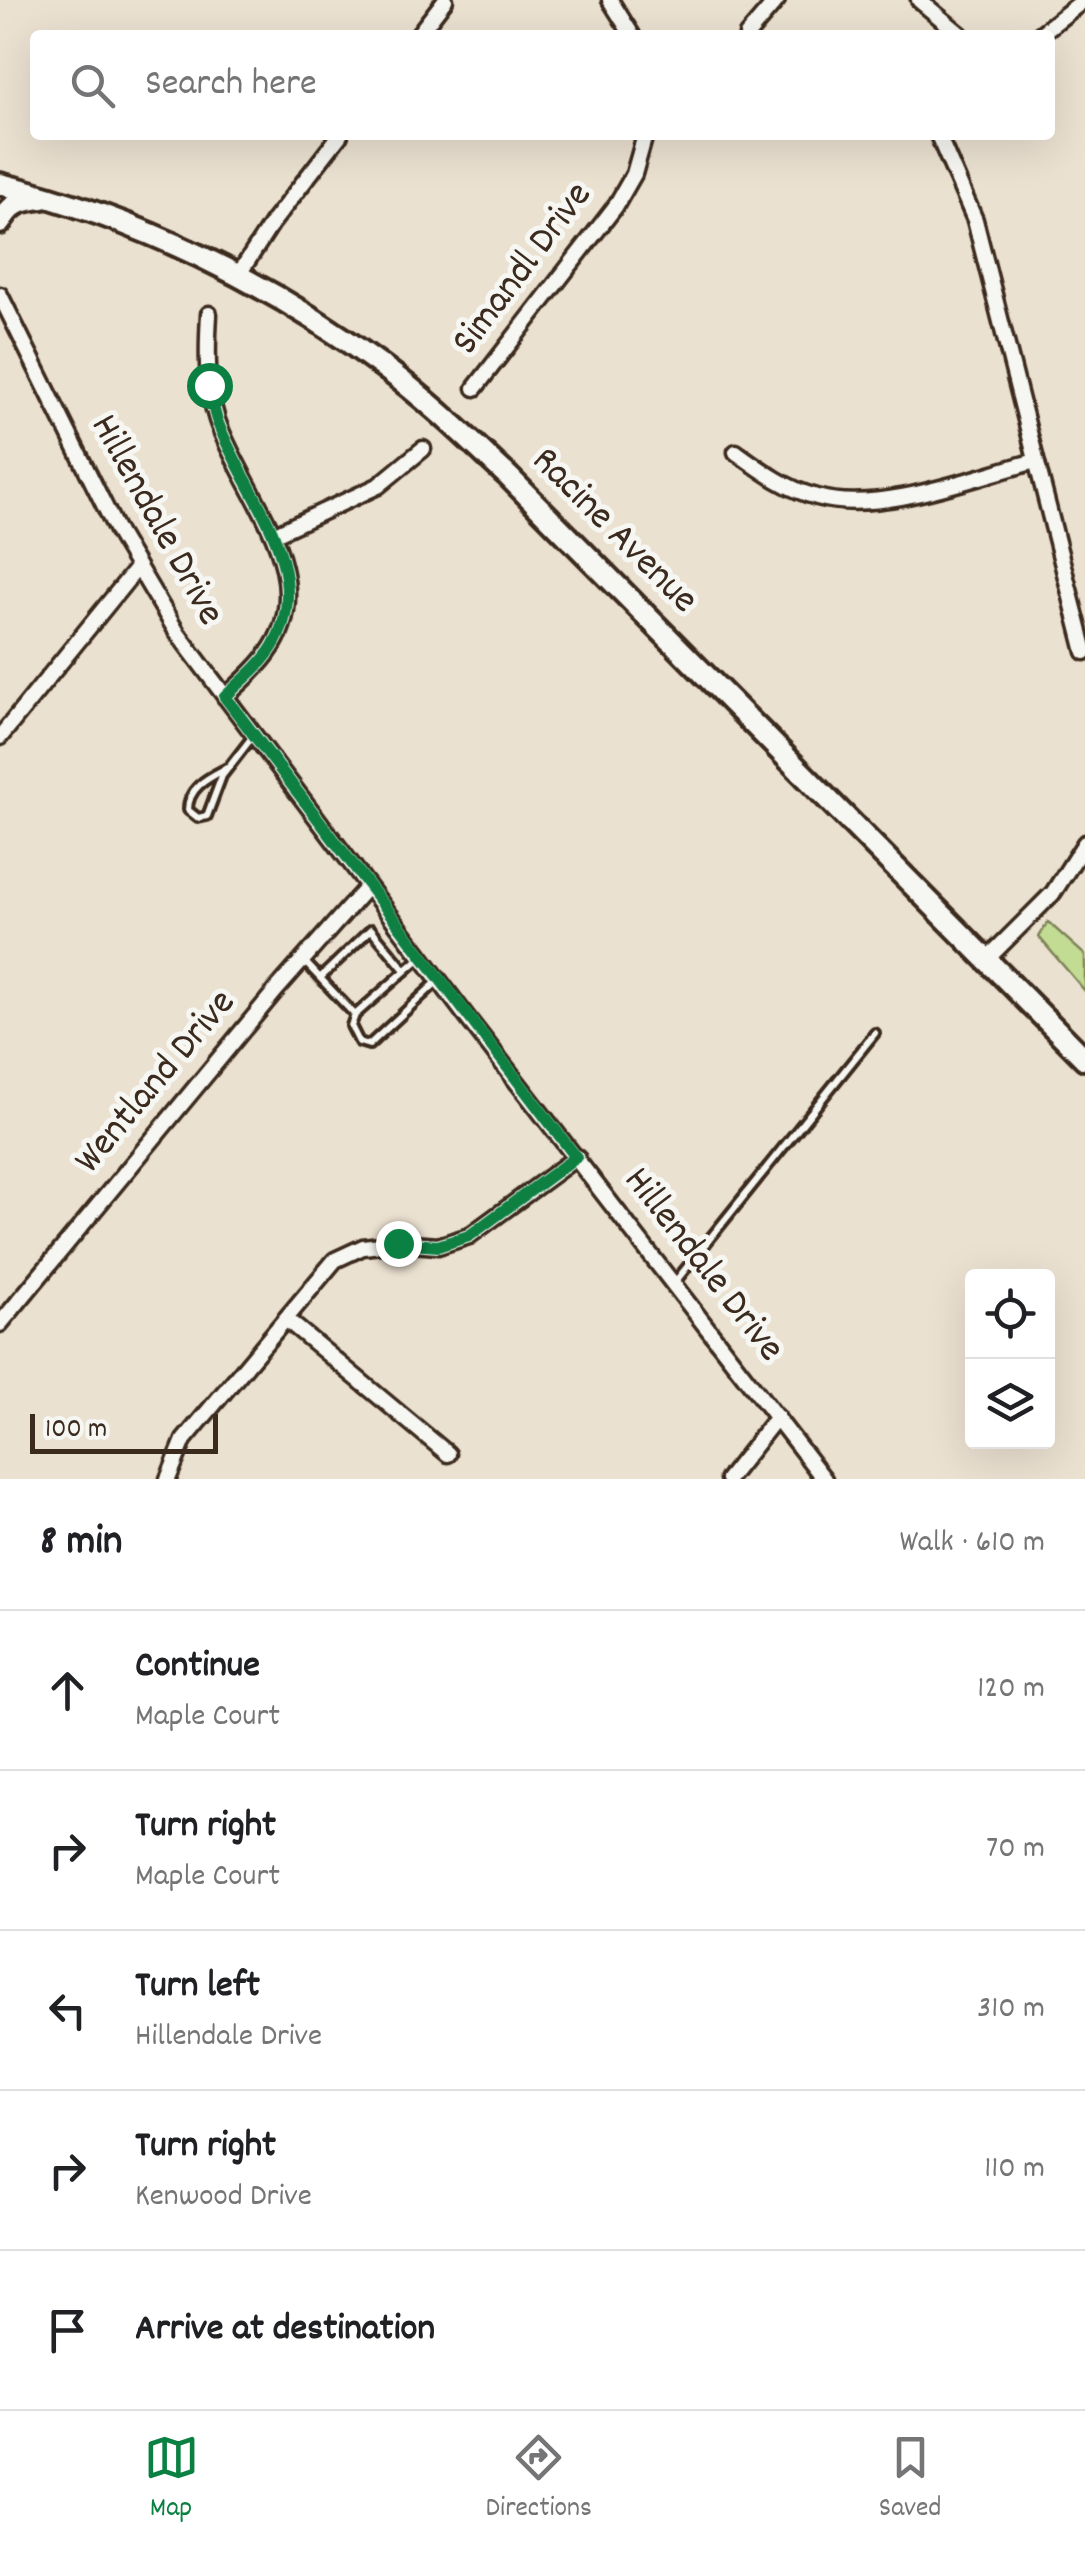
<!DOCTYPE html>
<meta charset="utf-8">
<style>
body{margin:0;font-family:Dekko,sans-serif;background:#f2f2f2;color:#202124}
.controls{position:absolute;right:30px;bottom:30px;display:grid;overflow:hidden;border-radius:10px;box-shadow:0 10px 40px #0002}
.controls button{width:90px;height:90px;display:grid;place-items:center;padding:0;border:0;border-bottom:2px solid #e0e0e0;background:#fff;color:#202124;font:50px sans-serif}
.scale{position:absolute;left:30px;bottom:25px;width:188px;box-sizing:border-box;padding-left:10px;border:5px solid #3b2a1e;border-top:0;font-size:28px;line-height:35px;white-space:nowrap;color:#3b2a1e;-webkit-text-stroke:8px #f6f6f2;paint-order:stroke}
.stop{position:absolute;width:30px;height:30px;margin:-22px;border:8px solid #0b8043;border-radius:50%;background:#fff}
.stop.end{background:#0b8043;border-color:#fff;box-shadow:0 2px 10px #0008}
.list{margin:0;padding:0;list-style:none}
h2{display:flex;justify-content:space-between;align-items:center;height:130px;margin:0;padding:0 40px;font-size:42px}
h2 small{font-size:32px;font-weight:400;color:#757577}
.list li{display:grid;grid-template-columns:65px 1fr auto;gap:30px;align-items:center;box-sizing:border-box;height:160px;padding:0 40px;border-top:2px solid #e0e0e0}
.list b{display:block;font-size:38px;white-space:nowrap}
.list p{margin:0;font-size:32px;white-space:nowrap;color:#757577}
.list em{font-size:32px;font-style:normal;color:#757577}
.icon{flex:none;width:55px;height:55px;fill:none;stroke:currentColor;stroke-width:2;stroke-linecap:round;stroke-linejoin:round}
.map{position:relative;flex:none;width:1085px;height:1479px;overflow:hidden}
.search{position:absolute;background:#fff;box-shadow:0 10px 40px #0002;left:30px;right:30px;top:30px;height:110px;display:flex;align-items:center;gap:25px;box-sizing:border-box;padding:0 35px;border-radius:10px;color:#757577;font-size:38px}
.sheet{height:930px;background:#fff}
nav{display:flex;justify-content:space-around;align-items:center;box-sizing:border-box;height:140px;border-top:2px solid #e0e0e0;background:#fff;font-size:28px;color:#757577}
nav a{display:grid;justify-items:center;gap:5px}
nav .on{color:#0b8043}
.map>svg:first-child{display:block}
.green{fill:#c2dc93;stroke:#7e8358;stroke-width:2.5}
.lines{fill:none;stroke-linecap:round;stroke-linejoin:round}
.lane-casing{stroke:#3b2a1e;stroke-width:14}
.street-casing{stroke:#3b2a1e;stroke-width:21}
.secondary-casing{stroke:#3b2a1e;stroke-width:28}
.lane{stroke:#f6f6f2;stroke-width:6}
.street{stroke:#f6f6f2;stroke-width:14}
.secondary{stroke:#f6f6f2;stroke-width:20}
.route{stroke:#0b8043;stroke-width:12}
.labels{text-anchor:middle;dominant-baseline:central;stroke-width:10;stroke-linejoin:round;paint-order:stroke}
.street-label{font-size:40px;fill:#3b2a1e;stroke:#f6f6f2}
</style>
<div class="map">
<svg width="1085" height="1479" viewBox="0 0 1085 1479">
<rect width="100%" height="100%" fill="#ebe1d1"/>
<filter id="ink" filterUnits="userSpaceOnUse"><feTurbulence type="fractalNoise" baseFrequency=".01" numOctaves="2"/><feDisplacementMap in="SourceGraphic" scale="20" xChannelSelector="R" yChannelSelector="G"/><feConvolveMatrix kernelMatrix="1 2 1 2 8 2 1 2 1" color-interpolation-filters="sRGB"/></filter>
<g filter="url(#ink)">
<path class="green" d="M 1048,922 L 1085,955 L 1085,991 L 1039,937 Z"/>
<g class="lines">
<g class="lane-casing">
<path id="lane" d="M 227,768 C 208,778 188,787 188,810 L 198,818 L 207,816 L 222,776 L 253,736
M 421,957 L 355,1015 L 351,1026 L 359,1042 L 369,1045 L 438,981
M 304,961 L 355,1015
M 320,978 L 371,929 L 405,970
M 675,1282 L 875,1033"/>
</g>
<g class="street-casing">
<path id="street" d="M 610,0 L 632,35
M 919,0 L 961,35
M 418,35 L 445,0
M 747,35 L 777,0
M 1039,35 L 1084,0
M 938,135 L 975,220 L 1085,652
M 237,277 L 272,223 L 340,135
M 0,295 L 118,533 L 178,634 L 469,1020 L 824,1479
M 209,314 C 207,349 206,386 217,420 C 242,493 324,576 268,653 C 256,670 240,683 225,697
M 475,388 L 615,207 L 634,174 L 645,135
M 736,452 C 761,470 786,489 817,497 C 879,515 974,477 1036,461
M 273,535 L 378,486 L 423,449
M 0,737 L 137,568
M 986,960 L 1053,893 L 1085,843
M 286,1319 L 448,1454
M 0,1324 L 276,990 L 368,886
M 168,1479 L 184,1440 L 335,1260 L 363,1247 L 398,1243 L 438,1246 L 469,1236 L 577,1157
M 728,1479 L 777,1417"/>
</g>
<g class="secondary-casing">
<path id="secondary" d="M 0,184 C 135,217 271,283 382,366 C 427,399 467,438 508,476 L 1085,1059
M 0,223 C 11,203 21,200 43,198"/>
</g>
<use href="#lane" class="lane"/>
<use href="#street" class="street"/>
<use href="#secondary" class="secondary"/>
</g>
</g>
<g class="lines" filter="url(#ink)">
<path class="route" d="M 209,385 C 212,397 213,411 218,423 C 244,492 318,570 273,646 C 261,666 241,681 225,697 L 576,1157 L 469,1236 L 438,1246 L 398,1243"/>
</g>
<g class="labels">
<g class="street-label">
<text transform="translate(524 270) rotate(-53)">Simandl Drive</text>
<text transform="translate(155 521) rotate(61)">Hillendale Drive</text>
<text transform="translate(613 532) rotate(45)">Racine Avenue</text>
<text transform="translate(157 1083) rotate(-50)">Wentland Drive</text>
<text transform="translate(702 1266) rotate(52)">Hillendale Drive</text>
</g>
</g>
</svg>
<div class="controls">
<button><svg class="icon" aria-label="locate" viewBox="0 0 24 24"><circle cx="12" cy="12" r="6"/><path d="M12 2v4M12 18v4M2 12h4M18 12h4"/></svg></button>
<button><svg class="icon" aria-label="layers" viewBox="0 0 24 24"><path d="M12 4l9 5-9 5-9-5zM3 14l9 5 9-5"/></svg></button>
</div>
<div class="scale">100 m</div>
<div class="stop" style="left:209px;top:385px"></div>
<div class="stop end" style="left:398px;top:1243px"></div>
<div class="search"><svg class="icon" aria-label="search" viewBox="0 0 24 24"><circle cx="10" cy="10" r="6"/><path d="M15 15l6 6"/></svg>Search here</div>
</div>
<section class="sheet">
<h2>8 min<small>Walk · 610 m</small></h2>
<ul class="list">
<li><svg class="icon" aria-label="ahead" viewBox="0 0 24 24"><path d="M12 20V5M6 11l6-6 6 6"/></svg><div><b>Continue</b><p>Maple Court</p></div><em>120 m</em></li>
<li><svg class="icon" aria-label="right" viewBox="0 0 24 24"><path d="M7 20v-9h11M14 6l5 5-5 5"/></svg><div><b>Turn right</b><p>Maple Court</p></div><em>70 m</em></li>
<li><svg class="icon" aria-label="left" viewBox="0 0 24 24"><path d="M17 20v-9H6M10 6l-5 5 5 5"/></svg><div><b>Turn left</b><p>Hillendale Drive</p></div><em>310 m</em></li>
<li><svg class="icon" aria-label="right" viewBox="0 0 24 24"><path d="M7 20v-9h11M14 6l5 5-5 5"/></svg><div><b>Turn right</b><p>Kenwood Drive</p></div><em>110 m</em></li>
<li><svg class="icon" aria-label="arrive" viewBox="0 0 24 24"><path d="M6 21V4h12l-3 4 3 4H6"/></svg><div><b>Arrive at destination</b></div></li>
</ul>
</section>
<nav>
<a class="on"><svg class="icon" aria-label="map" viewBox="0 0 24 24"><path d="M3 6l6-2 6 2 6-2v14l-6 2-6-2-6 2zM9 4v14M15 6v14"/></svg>Map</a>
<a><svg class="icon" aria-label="directions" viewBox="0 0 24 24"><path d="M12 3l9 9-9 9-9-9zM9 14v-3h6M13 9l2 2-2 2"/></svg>Directions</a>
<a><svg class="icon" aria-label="saved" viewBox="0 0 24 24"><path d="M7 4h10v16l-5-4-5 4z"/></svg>Saved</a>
</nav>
